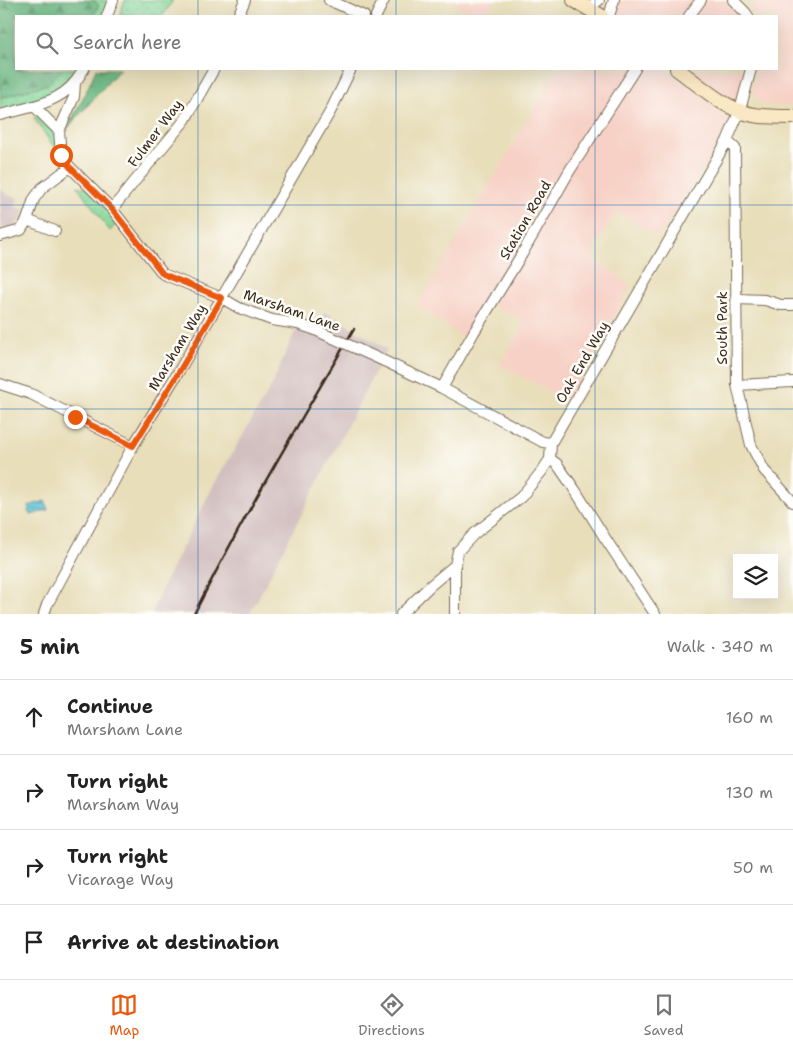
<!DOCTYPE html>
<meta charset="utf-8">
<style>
body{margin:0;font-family:"Shantell Sans",sans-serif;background:#f6f6f6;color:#222}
.controls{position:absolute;right:15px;bottom:15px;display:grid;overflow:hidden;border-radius:0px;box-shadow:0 5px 20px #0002}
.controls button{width:45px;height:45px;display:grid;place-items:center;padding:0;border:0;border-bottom:1px solid #e0e0e0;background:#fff;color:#222;font:25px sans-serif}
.stop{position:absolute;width:15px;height:15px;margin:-11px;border:4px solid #ea580c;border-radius:50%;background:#fff}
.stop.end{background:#ea580c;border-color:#fff;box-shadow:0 1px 5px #0008}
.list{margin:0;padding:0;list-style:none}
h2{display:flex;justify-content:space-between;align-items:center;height:65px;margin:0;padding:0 20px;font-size:21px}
h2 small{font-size:16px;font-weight:400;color:#767676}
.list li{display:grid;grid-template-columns:32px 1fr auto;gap:15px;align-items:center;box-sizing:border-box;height:75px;padding:0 20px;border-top:1px solid #e0e0e0}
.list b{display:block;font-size:19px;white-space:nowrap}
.list p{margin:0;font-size:16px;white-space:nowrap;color:#767676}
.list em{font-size:16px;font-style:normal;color:#767676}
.icon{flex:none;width:28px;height:28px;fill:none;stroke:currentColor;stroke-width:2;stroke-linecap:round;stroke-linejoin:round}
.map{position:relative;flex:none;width:793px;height:614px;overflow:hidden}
.search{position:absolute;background:#fff;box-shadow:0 5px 20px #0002;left:15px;right:15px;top:15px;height:55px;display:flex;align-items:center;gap:12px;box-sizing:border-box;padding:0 18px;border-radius:0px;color:#767676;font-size:19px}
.sheet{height:365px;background:#fff}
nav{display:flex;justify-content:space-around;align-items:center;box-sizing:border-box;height:70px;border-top:1px solid #e0e0e0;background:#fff;font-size:14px;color:#767676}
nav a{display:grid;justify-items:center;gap:2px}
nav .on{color:#ea580c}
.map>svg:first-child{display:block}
.built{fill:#f7d1c6}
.industrial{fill:#d2bfbf}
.grass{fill:url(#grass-dots);stroke:#5e805a}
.forest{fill:url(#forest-firs);stroke:#52704f}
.water{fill:url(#water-rules);stroke:#4a767a}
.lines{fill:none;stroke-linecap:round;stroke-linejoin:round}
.street-casing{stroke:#786955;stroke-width:12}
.secondary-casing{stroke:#786955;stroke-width:16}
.street{stroke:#fff;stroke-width:10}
.secondary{stroke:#fae7c3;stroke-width:14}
.rail{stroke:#3b2a1e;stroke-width:2.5}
.street-bridge-casing{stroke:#786955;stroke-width:12;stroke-linecap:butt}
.street-bridge{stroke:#fff;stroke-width:10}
.route{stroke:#ea580c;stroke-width:6}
.grid{fill:none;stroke:#1f6fb2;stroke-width:1;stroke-opacity:0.55}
.labels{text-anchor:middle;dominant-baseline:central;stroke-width:5;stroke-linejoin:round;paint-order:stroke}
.street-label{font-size:14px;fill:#3b2a1e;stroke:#fdfcf7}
</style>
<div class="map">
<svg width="793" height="614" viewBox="0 0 793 614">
<defs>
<pattern id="grass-dots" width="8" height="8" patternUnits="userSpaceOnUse" patternTransform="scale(1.25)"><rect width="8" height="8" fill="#82d597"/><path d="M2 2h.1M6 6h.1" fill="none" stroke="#71b782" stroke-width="1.8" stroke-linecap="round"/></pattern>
<pattern id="forest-firs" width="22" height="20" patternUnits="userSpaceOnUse" patternTransform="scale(1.25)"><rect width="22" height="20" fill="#69b680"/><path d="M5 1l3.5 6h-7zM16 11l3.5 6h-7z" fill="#589468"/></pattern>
<pattern id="water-rules" width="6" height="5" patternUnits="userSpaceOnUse" patternTransform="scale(1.25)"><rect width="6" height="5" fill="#5ac2d6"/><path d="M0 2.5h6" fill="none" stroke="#4c9ead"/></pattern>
</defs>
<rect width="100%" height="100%" fill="#fdfcf7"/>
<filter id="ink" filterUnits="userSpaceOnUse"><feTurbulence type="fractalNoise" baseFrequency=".02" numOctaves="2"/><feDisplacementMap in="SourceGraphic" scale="10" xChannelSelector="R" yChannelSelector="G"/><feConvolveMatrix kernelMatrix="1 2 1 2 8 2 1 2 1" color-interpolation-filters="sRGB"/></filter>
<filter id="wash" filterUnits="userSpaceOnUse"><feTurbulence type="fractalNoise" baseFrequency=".0096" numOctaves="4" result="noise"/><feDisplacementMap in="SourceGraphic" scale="20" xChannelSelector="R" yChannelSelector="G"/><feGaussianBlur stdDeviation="1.12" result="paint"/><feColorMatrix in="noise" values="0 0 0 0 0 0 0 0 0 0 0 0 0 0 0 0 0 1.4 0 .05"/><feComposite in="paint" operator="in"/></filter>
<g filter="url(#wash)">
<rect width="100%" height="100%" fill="#e8deba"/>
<path class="built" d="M 450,0 L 494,0 L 484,16 L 474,16 Z
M 617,0 L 724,0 L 742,16 L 618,16 Z
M 757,0 L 793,0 L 793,106 L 761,104 L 752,90 L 757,69 L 777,69 L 777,16 L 754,16 L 751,10 Z
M 557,69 L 664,69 L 713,105 L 731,121 L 696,180 L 659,237 L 617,212 L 592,251 L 597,254 L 593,261 L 619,276 L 618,278 L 631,286 L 568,401 L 499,364 L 523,329 L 522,319 L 495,307 L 486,300 L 464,338 L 417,306 L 506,157 Z
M 688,69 L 747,69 L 739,99 L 733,101 Z"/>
<path class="industrial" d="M 0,188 L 6,194 L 18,198 L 15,207 L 24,210 L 20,220 L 14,226 L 4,228 L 0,227 Z
M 325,312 L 387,349 L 250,614 L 151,614 L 164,584 L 212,488 L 272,385 L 296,329 L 312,335 Z"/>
<path class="grass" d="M 93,0 L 108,0 L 101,16 L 93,16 L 98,5 Z
M 125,0 L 173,0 L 163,16 L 119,16 Z
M 63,69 L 79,69 C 57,98 33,102 0,111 L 0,98 L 48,84 Z
M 38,115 L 57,136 L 57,152 L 34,118 Z
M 77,186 L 87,188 L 118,222 L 110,231 Z"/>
<path class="forest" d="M 0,0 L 93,0 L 99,5 L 93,16 L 16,16 L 16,69 L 63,69 L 48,84 L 0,98 Z
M 96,69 L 120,69 L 66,130 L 87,90 Z"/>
<path class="water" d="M 45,501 L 48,510 L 31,515 L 31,513 L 28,512 L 29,506 Z"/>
</g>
<g filter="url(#ink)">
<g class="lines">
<g class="street-casing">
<path id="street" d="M 329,0 L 364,16
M 733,0 L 745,12 L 748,16
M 589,8 L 599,0
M 107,16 L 113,0
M 238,16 L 245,0
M 376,16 L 384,0
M 609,16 L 614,0
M 689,16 L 701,0
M 34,106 L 59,131 L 61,155 L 70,167 L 112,209 L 163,274 L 222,298 L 239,308 L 272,320 L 298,324 L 313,329
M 0,115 C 25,108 58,104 75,82 C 79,78 81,73 84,69
M 59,131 L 74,97 L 75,83
M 727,141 L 735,148 L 737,385 L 751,445 L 764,470 L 793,502
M 112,209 L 185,120 L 214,69
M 27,220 L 55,231
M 0,236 L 21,230 L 27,220 L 34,199 L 42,188 L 70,167
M 736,299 L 765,300 L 781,305 L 793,305
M 384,361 L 442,388 L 543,442 L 551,443
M 0,384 L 31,394 L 133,446
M 737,385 L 793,382
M 442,388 L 474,332 L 522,254 L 570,170 L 635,69
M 550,459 L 557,464 L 575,490 L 605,538 L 655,614
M 44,614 L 47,605 L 133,446 L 179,371 L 330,112 L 351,69
M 401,614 L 431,585 L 455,565
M 455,614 L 455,565 L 458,551 L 474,534 L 521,497 L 542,471 L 550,459 L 551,443 L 727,141 L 740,110 L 751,69"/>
</g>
<g class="secondary-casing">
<path id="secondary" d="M 574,0 L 601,16
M 677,69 C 701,86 725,110 754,115 C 766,117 780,117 793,117"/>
</g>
<use href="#street" class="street"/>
<use href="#secondary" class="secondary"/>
<path class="rail" d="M 194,614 C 243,517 299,423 354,329"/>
<g class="street-bridge-casing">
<path id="street-bridge" d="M 313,329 L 384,361"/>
</g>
<use href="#street-bridge" class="street-bridge"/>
</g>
</g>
<g class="lines" filter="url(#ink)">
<path class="route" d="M 61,155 L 70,167 L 112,209 L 163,274 L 222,298 L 179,372 L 133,446 L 75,417"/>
</g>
<path class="grid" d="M 198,0 L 198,16M 396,0 L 396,16M 595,0 L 595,16M 198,69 L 198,614M 396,69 L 396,614M 595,69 L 595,614M 0,205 L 793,205M 0,409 L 793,409"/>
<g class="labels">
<g class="street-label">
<text transform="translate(155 133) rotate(-53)">Fulmer Way</text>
<text transform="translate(525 220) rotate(-60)">Station Road</text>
<text transform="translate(292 310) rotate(19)">Marsham Lane</text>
<text transform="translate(722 328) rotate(-90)">South Park</text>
<text transform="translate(177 347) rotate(-59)">Marsham Way</text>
<text transform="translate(582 362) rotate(-60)">Oak End Way</text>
</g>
</g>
</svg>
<div class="controls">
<button><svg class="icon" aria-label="layers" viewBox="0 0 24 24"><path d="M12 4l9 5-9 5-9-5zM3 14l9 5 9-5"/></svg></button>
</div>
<div class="stop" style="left:61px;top:155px"></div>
<div class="stop end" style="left:75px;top:417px"></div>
<div class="search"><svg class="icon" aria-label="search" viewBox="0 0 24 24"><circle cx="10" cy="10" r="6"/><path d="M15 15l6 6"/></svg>Search here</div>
</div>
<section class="sheet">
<h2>5 min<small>Walk · 340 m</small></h2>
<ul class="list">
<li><svg class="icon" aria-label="ahead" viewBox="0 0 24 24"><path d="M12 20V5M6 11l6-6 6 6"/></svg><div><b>Continue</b><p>Marsham Lane</p></div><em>160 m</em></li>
<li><svg class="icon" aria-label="right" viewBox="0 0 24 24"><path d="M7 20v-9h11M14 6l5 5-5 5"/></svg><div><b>Turn right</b><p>Marsham Way</p></div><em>130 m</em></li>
<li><svg class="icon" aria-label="right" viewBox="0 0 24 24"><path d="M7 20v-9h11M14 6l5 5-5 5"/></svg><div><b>Turn right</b><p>Vicarage Way</p></div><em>50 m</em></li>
<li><svg class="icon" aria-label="arrive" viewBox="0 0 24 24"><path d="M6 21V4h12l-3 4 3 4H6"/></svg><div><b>Arrive at destination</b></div></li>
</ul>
</section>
<nav>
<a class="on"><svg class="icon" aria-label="map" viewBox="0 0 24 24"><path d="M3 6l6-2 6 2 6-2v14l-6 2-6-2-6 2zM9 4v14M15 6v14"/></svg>Map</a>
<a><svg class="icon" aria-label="directions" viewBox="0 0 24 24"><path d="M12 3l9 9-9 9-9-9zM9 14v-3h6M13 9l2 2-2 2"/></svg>Directions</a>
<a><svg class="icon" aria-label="saved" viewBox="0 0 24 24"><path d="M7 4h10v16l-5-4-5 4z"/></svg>Saved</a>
</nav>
